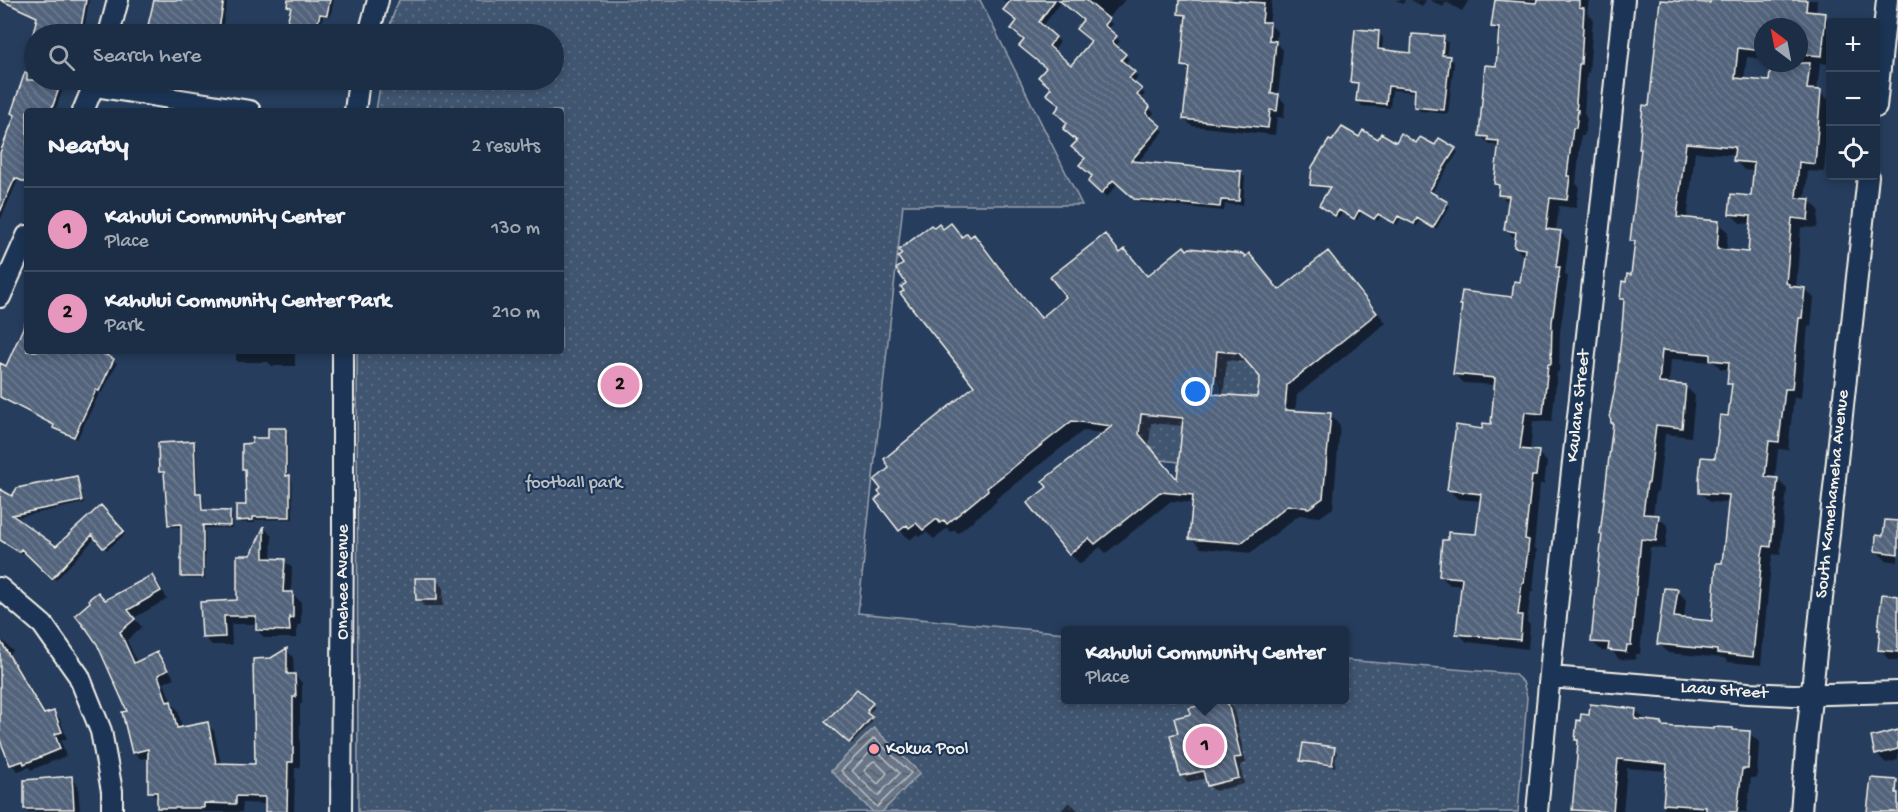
<!DOCTYPE html>
<meta charset="utf-8">
<style>
body{margin:0;font-family:"Gochi Hand",sans-serif;background:#25364d;color:#f1f3f6}
.controls{position:absolute;right:18px;top:18px;display:grid;overflow:hidden;border-radius:6px;box-shadow:0 3px 9px #0003}
.controls button{width:54px;height:54px;display:grid;place-items:center;padding:0;border:0;border-bottom:2px solid #3a4a5f;background:#1c2e46;color:#f1f3f6;font:30px sans-serif}
.compass{position:absolute;left:1754px;top:18px;width:54px;height:54px;border-radius:50%;background:#1c2e46;box-shadow:0 3px 9px #0003;rotate:328deg}
.you{position:absolute;left:1196px;top:392px;width:21px;height:21px;margin:-15px;border:4px solid #fff;border-radius:50%;background:#1a73e8;box-shadow:0 0 0 9px #1a73e833}
.badge{display:grid;place-items:center;width:39px;height:39px;border-radius:50%;background:#e797bd;color:#111;font-size:20px;font-weight:700}
.pin{position:absolute;translate:-50% -50%;border:3px solid #fff;box-shadow:0 2px 6px #0006}
.popup{position:absolute;left:1061px;top:626px;width:288px;height:78px;box-sizing:border-box;display:grid;place-content:center;border-radius:6px;background:#1c2e46;filter:drop-shadow(0 2px 4px #0005);font-size:20px;white-space:nowrap;color:#a0a8b3}
.popup b{font-size:22px;color:#f1f3f6}
.popup::after{content:'';position:absolute;left:50%;top:100%;margin-left:-12px;border:12px solid transparent;border-top-color:#1c2e46}
.list{margin:0;padding:0;list-style:none}
h2{display:flex;justify-content:space-between;align-items:center;height:78px;margin:0;padding:0 24px;font-size:26px}
h2 small{font-size:20px;font-weight:400;color:#a0a8b3}
.list li{display:grid;grid-template-columns:39px 1fr auto;gap:18px;align-items:center;box-sizing:border-box;height:84px;padding:0 24px;border-top:2px solid #3a4a5f}
.list b{display:block;font-size:22px;white-space:nowrap}
.list p{margin:0;font-size:20px;white-space:nowrap;color:#a0a8b3}
.list em{font-size:20px;font-style:normal;color:#a0a8b3}
.icon{flex:none;width:33px;height:33px;fill:none;stroke:currentColor;stroke-width:2;stroke-linecap:round;stroke-linejoin:round}
.map{position:relative;flex:none;width:1898px;height:812px;overflow:hidden}
.search{position:absolute;background:#1c2e46;box-shadow:0 3px 9px #0003;left:24px;top:24px;width:540px;height:66px;display:flex;align-items:center;gap:15px;box-sizing:border-box;padding:0 21px;border-radius:33px;color:#a0a8b3;font-size:22px}
.panel{position:absolute;background:#1c2e46;box-shadow:0 3px 9px #0003;left:24px;top:108px;width:540px;height:246px;border-radius:6px}
.map>svg:first-child{display:block}
.park{fill:url(#park-dots);stroke:#9aa2ac;stroke-width:1.5}
.water{fill:url(#water-waves);stroke:#9fa7ae;stroke-width:1.5}
.shadow{fill:#0007;fill-rule:evenodd}
.lines{fill:none;stroke-linecap:round;stroke-linejoin:round}
.shore{stroke:#bcbfc2;stroke-width:1.5}
.building{fill:url(#building-back-hatch);stroke:#f4f1e8;stroke-width:1.5;fill-rule:evenodd}
.minor-casing{stroke:#f4f1e8;stroke-width:24}
.minor{stroke:#1d3557;stroke-width:20}
.poi-dot{fill:#ff9aa2;stroke:#1d3557;stroke-width:2}
.labels{text-anchor:middle;dominant-baseline:central;stroke-width:4.5;stroke-linejoin:round;paint-order:stroke}
.street-label{font-size:18px;fill:#f4f1e8;stroke:#1d3557}
.park-label{font-size:18px;fill:#bec2c4;stroke:#1d3557}
.poi-label{font-size:18px;fill:#f4f1e8;stroke:#1d3557;text-anchor:start}
</style>
<div class="map">
<svg width="1898" height="812" viewBox="0 0 1898 812">
<defs>
<pattern id="park-dots" width="8" height="8" patternUnits="userSpaceOnUse" patternTransform="scale(1.5)"><rect width="8" height="8" fill="#40546f"/><path d="M2 2h.1M6 6h.1" fill="none" stroke="#5c6d84" stroke-width="1.8" stroke-linecap="round"/></pattern>
<pattern id="water-waves" width="16" height="10" patternUnits="userSpaceOnUse" patternTransform="scale(1.5)"><rect width="16" height="10" fill="#677588"/><path d="M0 5q4-4 8 0t8 0" fill="none" stroke="#585e67"/></pattern>
<pattern id="building-back-hatch" width="6" height="6" patternUnits="userSpaceOnUse" patternTransform="scale(1.5)"><rect width="6" height="6" fill="#52647b"/><path d="M-1 5l2 2M0 0l6 6M5-1l2 2" fill="none" stroke="#6c7b8e"/></pattern>
</defs>
<rect width="100%" height="100%" fill="#263d5d"/>
<filter id="ink" filterUnits="userSpaceOnUse"><feTurbulence type="fractalNoise" baseFrequency=".0167" numOctaves="2"/><feDisplacementMap in="SourceGraphic" scale="12" xChannelSelector="R" yChannelSelector="G"/><feConvolveMatrix kernelMatrix="1 2 1 2 8 2 1 2 1" color-interpolation-filters="sRGB"/></filter>
<g filter="url(#ink)">
<path class="park" d="M 399,0 L 980,0 L 1082,205 L 903,205 L 858,613 L 1065,633 L 1066,700 L 1344,700 L 1345,660 L 1514,674 L 1523,682 L 1527,697 L 1518,812 L 358,812 L 357,351 L 561,351 L 561,111 L 376,111 L 381,80 L 554,80 L 554,34 L 389,34 L 391,21 Z
M 1203,350 L 1239,353 L 1260,377 L 1257,397 L 1213,394 L 1215,377 L 1201,375 Z
M 1143,399 L 1183,418 L 1179,462 L 1161,460 L 1139,434 Z"/>
<path class="water" d="M 874,728 L 920,773 L 882,812 L 873,812 L 831,771 Z"/>
<path class="shadow" d="M 0,0 L 89,0 L 84,30 L 82,29 L 80,34 L 35,34 L 39,18 L 0,2 Z
M 156,0 L 224,0 L 227,3 L 221,34 L 148,34 Z
M 294,0 L 334,0 L 330,17 L 323,16 L 319,34 L 286,34 Z
M 1003,0 L 1125,0 L 1107,19 L 1112,24 L 1107,30 L 1120,41 L 1115,47 L 1129,59 L 1124,65 L 1138,77 L 1133,83 L 1145,94 L 1140,100 L 1154,113 L 1149,118 L 1164,131 L 1137,163 L 1241,172 L 1245,177 L 1243,205 L 1225,204 L 1224,211 L 1139,202 L 1118,183 L 1107,197 L 1094,186 L 1094,176 L 1053,88 L 1048,68 L 1026,40 L 1019,21 L 1009,5 ZM 1062,1 L 1085,20 L 1092,41 L 1071,67 L 1053,51 L 1060,42 L 1042,27 Z
M 1181,0 L 1272,0 L 1269,24 L 1277,31 L 1276,43 L 1283,50 L 1278,96 L 1285,103 L 1284,118 L 1277,117 L 1275,135 L 1192,126 L 1185,119 L 1190,72 L 1183,65 L 1187,21 L 1179,13 Z
M 1396,0 L 1405,0 L 1403,4 Z
M 1411,0 L 1426,0 L 1422,7 Z
M 1430,0 L 1469,0 L 1462,11 L 1446,2 L 1443,7 Z
M 1497,0 L 1589,0 L 1587,13 L 1593,18 L 1589,73 L 1587,72 L 1584,113 L 1587,120 L 1584,136 L 1581,136 L 1576,184 L 1579,186 L 1576,208 L 1559,206 L 1556,231 L 1560,232 L 1569,241 L 1565,274 L 1568,277 L 1560,332 L 1559,372 L 1557,372 L 1552,422 L 1533,421 L 1530,452 L 1538,453 L 1547,462 L 1544,484 L 1540,484 L 1534,547 L 1537,550 L 1533,592 L 1531,591 L 1527,622 L 1530,625 L 1528,649 L 1467,642 L 1458,633 L 1463,585 L 1450,585 L 1441,576 L 1477,536 L 1481,501 L 1458,499 L 1449,490 L 1484,430 L 1492,426 L 1496,385 L 1464,383 L 1455,374 L 1513,299 L 1522,284 L 1524,256 L 1515,247 L 1516,239 L 1506,230 L 1509,204 L 1500,194 L 1500,188 L 1496,184 L 1498,148 L 1495,145 L 1490,145 L 1481,136 L 1498,67 L 1500,34 L 1492,27 Z
M 1661,0 L 1817,0 L 1816,14 L 1825,15 L 1833,22 L 1830,22 L 1830,64 L 1820,63 L 1817,92 L 1820,92 L 1830,101 L 1824,172 L 1808,171 L 1805,200 L 1809,200 L 1819,210 L 1817,228 L 1801,227 L 1796,288 L 1805,289 L 1814,298 L 1811,327 L 1808,326 L 1801,398 L 1794,397 L 1788,450 L 1778,449 L 1775,479 L 1777,479 L 1787,489 L 1780,555 L 1773,554 L 1771,564 L 1761,665 L 1728,662 L 1724,658 L 1668,653 L 1659,643 L 1677,590 L 1686,600 L 1684,620 L 1713,622 L 1723,565 L 1730,503 L 1710,502 L 1700,492 L 1716,460 L 1729,417 L 1733,387 L 1729,383 L 1730,370 L 1721,369 L 1714,362 L 1671,359 L 1669,385 L 1686,387 L 1695,396 L 1691,437 L 1665,434 L 1658,492 L 1656,491 L 1653,516 L 1658,517 L 1668,526 L 1665,549 L 1650,547 L 1640,654 L 1636,654 L 1635,660 L 1619,659 L 1612,651 L 1602,651 L 1592,641 L 1626,302 L 1622,298 L 1627,283 L 1633,276 L 1636,244 L 1632,240 L 1643,151 L 1640,148 L 1650,108 ZM 1763,27 L 1799,27 L 1799,63 L 1772,63 L 1771,83 L 1744,80 L 1747,57 L 1763,59 ZM 1695,152 L 1735,155 L 1735,160 L 1744,170 L 1755,171 L 1752,198 L 1730,213 L 1740,223 L 1752,224 L 1749,254 L 1726,252 L 1728,232 L 1718,222 L 1687,220 Z
M 1379,33 L 1383,38 L 1382,51 L 1412,54 L 1443,38 L 1448,43 L 1446,57 L 1449,57 L 1454,62 L 1448,114 L 1420,111 L 1415,106 L 1417,92 L 1392,90 L 1390,108 L 1362,106 L 1358,101 L 1359,86 L 1352,81 Z
M 34,35 L 34,53 L 31,50 Z
M 37,80 L 69,80 L 68,84 L 65,83 L 55,111 L 27,111 L 27,183 L 18,180 L 0,221 L 0,158 L 15,115 L 12,113 L 33,92 Z
M 1359,139 L 1435,147 L 1440,140 L 1458,152 L 1431,194 L 1450,206 L 1436,229 L 1420,220 L 1417,226 L 1401,217 L 1397,225 L 1381,215 L 1378,221 L 1362,212 L 1357,220 L 1343,211 L 1339,218 L 1323,208 L 1331,189 L 1315,187 L 1312,185 Z
M 951,225 L 963,238 L 971,239 L 974,236 L 984,246 L 1042,319 L 1125,251 L 1148,277 L 1187,252 L 1245,258 L 1259,265 L 1280,291 L 1328,253 L 1338,262 L 1386,323 L 1297,395 L 1295,412 L 1330,415 L 1340,425 L 1333,508 L 1320,517 L 1299,515 L 1251,553 L 1201,548 L 1191,538 L 1194,503 L 1171,501 L 1106,553 L 1100,547 L 1080,564 L 1070,554 L 1049,488 L 1105,433 L 1083,431 L 996,499 L 997,501 L 958,533 L 955,530 L 951,532 L 947,528 L 934,539 L 926,532 L 920,537 L 917,534 L 910,540 L 900,530 L 977,386 L 906,291 L 909,284 L 905,264 L 934,229 L 943,231 ZM 1227,360 L 1249,362 L 1261,376 L 1259,399 L 1223,396 ZM 1151,423 L 1184,426 L 1179,481 L 1149,446 Z
M 27,328 L 27,351 L 94,351 L 117,363 L 102,393 L 100,392 L 77,439 L 58,431 L 55,427 L 56,426 L 0,397 L 0,365 L 6,368 Z
M 236,351 L 295,351 L 295,366 L 272,366 L 268,362 L 239,362 L 236,360 Z
M 285,429 L 288,432 L 288,476 L 292,480 L 293,519 L 255,520 L 255,523 L 240,523 L 237,520 L 248,507 L 247,472 L 244,469 L 269,440 Z
M 193,443 L 196,446 L 198,494 L 203,497 L 204,512 L 229,513 L 232,515 L 232,528 L 205,528 L 205,579 L 185,579 L 183,576 L 182,527 L 172,527 L 169,525 L 165,475 L 160,472 Z
M 76,478 L 79,481 L 84,503 L 14,518 L 56,548 L 101,507 L 125,534 L 107,550 L 96,537 L 56,580 L 24,551 L 22,554 L 0,539 L 0,490 L 12,498 Z
M 1898,523 L 1898,562 L 1886,560 L 1876,551 L 1884,537 Z
M 265,529 L 272,536 L 271,560 L 284,560 L 292,568 L 291,593 L 301,602 L 301,625 L 297,625 L 297,638 L 265,638 L 257,630 L 257,624 L 231,624 L 232,645 L 212,645 L 204,637 L 202,604 L 239,602 L 252,557 Z
M 151,577 L 159,584 L 167,599 L 134,618 L 142,627 L 127,640 L 137,663 L 157,654 L 164,661 L 174,678 L 164,683 L 172,704 L 178,710 L 182,729 L 207,724 L 214,731 L 221,765 L 257,766 L 272,659 L 286,650 L 293,657 L 294,675 L 302,683 L 302,704 L 300,704 L 300,768 L 295,768 L 294,812 L 266,812 L 266,804 L 243,803 L 242,812 L 158,812 L 158,799 L 149,791 L 149,757 L 141,759 L 133,752 L 129,712 L 105,601 Z
M 436,580 L 443,586 L 443,606 L 424,606 L 417,599 Z
M 1898,597 L 1898,660 L 1890,660 L 1880,650 Z
M 0,638 L 13,651 L 10,654 L 46,715 L 53,712 L 60,719 L 67,739 L 61,741 L 66,756 L 31,770 L 29,767 L 18,771 L 11,764 L 0,736 Z
M 857,691 L 875,707 L 868,714 L 870,715 L 869,717 L 873,721 L 852,744 L 827,722 Z
M 1227,701 L 1233,707 L 1246,763 L 1240,765 L 1244,784 L 1215,791 L 1208,785 L 1207,778 L 1188,782 L 1181,776 L 1179,735 Z
M 1636,710 L 1645,720 L 1645,722 L 1662,723 L 1666,728 L 1749,733 L 1759,742 L 1757,778 L 1751,778 L 1747,812 L 1664,812 L 1668,771 L 1627,768 L 1623,812 L 1573,812 L 1579,757 L 1579,742 L 1576,739 Z
M 1898,731 L 1898,760 L 1886,763 L 1877,754 Z
M 1334,749 L 1337,752 L 1335,767 L 1305,763 L 1302,760 Z
M 71,778 L 78,785 L 80,812 L 26,812 L 25,782 Z
M 1069,802 L 1080,812 L 1060,812 Z"/>
<g class="lines">
<path class="shore" d="M 874,738 L 911,773 L 877,807 L 841,771 Z
M 874,748 L 900,773 L 878,796 L 852,771 Z
M 875,761 L 887,773 L 878,784 L 864,771 L 872,762 Z"/>
</g>
<path class="building" d="M 0,0 L 86,0 L 81,28 L 79,27 L 77,34 L 33,34 L 37,17 Z
M 154,0 L 224,0 L 218,34 L 146,34 Z
M 288,0 L 330,0 L 327,15 L 320,14 L 315,34 L 284,34 L 291,7 L 287,6 Z
M 1011,0 L 1055,0 L 1039,22 L 1056,37 L 1049,46 L 1071,65 L 1091,41 L 1076,29 L 1083,20 L 1059,0 L 1086,0 L 1109,19 L 1104,25 L 1117,36 L 1112,42 L 1126,54 L 1121,60 L 1135,72 L 1129,78 L 1142,89 L 1137,95 L 1150,107 L 1146,113 L 1161,126 L 1131,161 L 1241,171 L 1239,201 L 1221,200 L 1220,207 L 1134,199 L 1113,180 L 1101,194 L 1088,182 L 1092,176 L 1079,165 L 1085,158 L 1071,147 L 1077,141 L 1063,129 L 1067,123 L 1055,112 L 1060,105 L 1046,94 L 1051,88 L 1038,77 L 1046,68 L 1019,46 L 1024,40 L 1011,29 L 1017,21 L 1003,10 Z
M 1179,0 L 1225,0 L 1264,3 L 1262,22 L 1270,22 L 1269,40 L 1276,41 L 1271,94 L 1279,94 L 1277,111 L 1270,110 L 1268,128 L 1183,119 L 1189,67 L 1181,66 L 1186,15 L 1178,14 Z
M 1495,0 L 1536,3 L 1537,0 L 1579,0 L 1579,7 L 1584,8 L 1581,64 L 1579,64 L 1576,103 L 1577,104 L 1576,109 L 1578,110 L 1576,128 L 1573,128 L 1567,176 L 1570,176 L 1567,200 L 1550,198 L 1546,229 L 1561,231 L 1556,267 L 1560,267 L 1552,322 L 1551,364 L 1548,364 L 1543,414 L 1525,412 L 1520,449 L 1539,451 L 1536,476 L 1532,476 L 1525,539 L 1529,540 L 1524,583 L 1522,583 L 1518,615 L 1522,615 L 1520,640 L 1456,634 L 1462,578 L 1439,576 L 1442,540 L 1448,540 L 1448,532 L 1476,534 L 1481,494 L 1447,490 L 1456,425 L 1482,429 L 1483,423 L 1491,424 L 1495,378 L 1453,374 L 1462,305 L 1460,305 L 1462,291 L 1512,297 L 1514,281 L 1520,282 L 1525,249 L 1514,247 L 1516,232 L 1504,230 L 1509,196 L 1498,195 L 1499,185 L 1494,184 L 1499,141 L 1488,140 L 1488,137 L 1479,136 L 1485,65 L 1496,66 L 1499,28 L 1491,27 Z
M 1660,0 L 1710,3 L 1710,0 L 1807,0 L 1806,11 L 1826,13 L 1822,56 L 1799,54 L 1799,27 L 1763,27 L 1763,51 L 1738,48 L 1735,78 L 1769,81 L 1771,63 L 1810,63 L 1807,89 L 1821,90 L 1815,164 L 1799,162 L 1796,198 L 1810,199 L 1808,220 L 1792,218 L 1786,283 L 1789,284 L 1789,286 L 1805,288 L 1802,318 L 1799,318 L 1792,389 L 1785,389 L 1779,442 L 1769,441 L 1765,477 L 1778,478 L 1771,547 L 1764,546 L 1762,554 L 1753,657 L 1717,653 L 1717,650 L 1657,644 L 1664,588 L 1678,589 L 1674,617 L 1712,621 L 1716,563 L 1722,563 L 1729,495 L 1699,493 L 1699,479 L 1701,457 L 1715,458 L 1720,415 L 1728,416 L 1732,384 L 1727,384 L 1729,362 L 1710,360 L 1710,354 L 1662,350 L 1659,383 L 1686,385 L 1682,428 L 1656,425 L 1649,483 L 1647,483 L 1643,514 L 1659,515 L 1656,541 L 1641,539 L 1631,645 L 1627,645 L 1626,652 L 1608,650 L 1609,643 L 1591,642 L 1602,534 L 1600,534 L 1613,423 L 1611,423 L 1610,413 L 1617,378 L 1623,316 L 1624,299 L 1620,299 L 1622,281 L 1626,282 L 1627,274 L 1631,275 L 1635,241 L 1630,241 L 1641,149 L 1639,149 L 1643,105 L 1649,106 ZM 1686,143 L 1735,147 L 1733,161 L 1754,163 L 1751,196 L 1731,194 L 1729,214 L 1751,216 L 1748,252 L 1717,249 L 1719,221 L 1677,217 Z
M 1355,29 L 1379,31 L 1378,49 L 1411,53 L 1412,34 L 1444,36 L 1442,55 L 1450,56 L 1444,110 L 1414,107 L 1415,89 L 1388,86 L 1386,104 L 1356,101 L 1358,83 L 1350,82 Z
M 25,72 L 27,73 L 27,80 L 62,80 L 51,111 L 27,111 L 27,183 L 15,178 L 0,212 L 0,153 L 15,115 L 11,113 Z
M 1342,127 L 1359,137 L 1363,130 L 1378,139 L 1381,133 L 1396,142 L 1401,133 L 1416,143 L 1420,137 L 1435,145 L 1439,138 L 1456,148 L 1429,191 L 1448,202 L 1433,228 L 1417,218 L 1414,224 L 1398,216 L 1394,223 L 1378,214 L 1374,219 L 1359,210 L 1354,219 L 1339,210 L 1335,216 L 1319,205 L 1330,187 L 1310,185 L 1312,167 L 1329,140 L 1332,141 Z
M 951,223 L 962,237 L 967,233 L 970,237 L 974,234 L 998,266 L 1041,318 L 1066,297 L 1050,277 L 1105,234 L 1120,253 L 1125,249 L 1147,276 L 1184,246 L 1187,250 L 1190,248 L 1243,254 L 1245,257 L 1249,253 L 1279,290 L 1328,251 L 1377,313 L 1287,385 L 1285,410 L 1331,413 L 1323,498 L 1309,508 L 1288,505 L 1241,543 L 1189,539 L 1193,495 L 1160,492 L 1095,544 L 1089,538 L 1069,555 L 1027,503 L 1047,487 L 1042,481 L 1112,426 L 1072,421 L 987,488 L 988,490 L 947,524 L 944,520 L 940,523 L 937,519 L 923,530 L 916,523 L 909,528 L 907,525 L 899,531 L 875,500 L 881,495 L 878,492 L 881,489 L 874,480 L 889,468 L 884,459 L 974,386 L 900,293 L 904,291 L 901,287 L 906,283 L 896,269 L 903,264 L 898,257 L 902,254 L 899,250 L 931,225 L 934,228 L 939,224 L 943,229 ZM 1217,351 L 1239,353 L 1260,377 L 1257,397 L 1213,394 ZM 1141,414 L 1183,418 L 1177,479 L 1139,434 Z
M 27,319 L 27,351 L 98,351 L 114,359 L 99,391 L 96,390 L 74,437 L 53,428 L 54,425 L 0,397 L 0,363 L 6,366 Z
M 268,428 L 286,428 L 286,476 L 290,475 L 290,517 L 253,517 L 253,520 L 236,521 L 236,505 L 246,505 L 245,469 L 242,469 L 242,444 L 252,443 L 252,438 L 268,438 Z
M 194,441 L 196,493 L 201,493 L 202,510 L 230,511 L 230,526 L 203,525 L 203,577 L 181,577 L 181,524 L 168,525 L 164,472 L 159,472 L 158,443 Z
M 77,476 L 82,501 L 12,515 L 56,546 L 101,505 L 124,531 L 103,548 L 92,535 L 52,579 L 21,549 L 19,552 L 0,540 L 0,489 L 12,496 L 17,488 Z
M 1885,520 L 1898,521 L 1898,554 L 1875,551 L 1876,535 L 1883,536 Z
M 264,526 L 264,558 L 285,559 L 283,592 L 293,592 L 293,618 L 289,617 L 290,631 L 256,630 L 256,616 L 224,616 L 225,637 L 202,638 L 200,602 L 237,600 L 237,555 L 251,555 Z
M 152,575 L 161,591 L 128,610 L 135,619 L 120,632 L 134,663 L 157,652 L 168,670 L 158,675 L 167,702 L 171,701 L 177,728 L 208,722 L 216,763 L 255,764 L 253,659 L 271,658 L 287,648 L 287,674 L 295,674 L 296,697 L 293,697 L 293,762 L 288,762 L 287,812 L 265,812 L 265,797 L 236,796 L 236,804 L 204,803 L 204,808 L 157,808 L 157,792 L 148,792 L 148,749 L 132,753 L 122,712 L 127,711 L 97,644 L 86,628 L 85,628 L 75,615 L 90,602 L 89,599 L 98,592 L 105,600 Z
M 415,578 L 437,578 L 437,600 L 416,600 Z
M 1882,594 L 1898,596 L 1898,652 L 1878,650 L 1880,630 L 1878,630 Z
M 0,640 L 44,714 L 54,711 L 62,732 L 55,734 L 60,749 L 24,764 L 23,761 L 10,765 L 0,740 Z
M 857,689 L 873,703 L 867,710 L 868,711 L 867,713 L 872,717 L 849,743 L 825,722 Z
M 1227,699 L 1241,757 L 1234,758 L 1239,778 L 1207,786 L 1203,771 L 1180,776 L 1170,735 L 1178,733 L 1174,718 L 1191,714 L 1189,708 Z
M 1590,704 L 1636,709 L 1635,719 L 1662,722 L 1662,726 L 1714,729 L 1714,727 L 1733,728 L 1733,730 L 1750,731 L 1748,769 L 1742,769 L 1737,812 L 1706,812 L 1706,807 L 1663,804 L 1667,764 L 1618,759 L 1613,812 L 1572,810 L 1577,757 L 1578,740 L 1575,740 L 1577,720 L 1580,721 L 1581,714 L 1589,715 Z
M 1898,730 L 1898,749 L 1875,755 L 1871,737 Z
M 1303,743 L 1335,747 L 1332,765 L 1300,761 Z
M 72,776 L 74,809 L 24,809 L 24,780 Z
M 1871,778 L 1897,780 L 1896,793 L 1898,793 L 1898,812 L 1867,812 Z"/>
<g class="lines">
<g class="minor-casing">
<path id="minor" d="M 109,34 L 118,0
M 369,34 L 378,0
M 94,86 L 250,111
M 1876,107 L 1887,0
M 83,111 L 96,80
M 355,111 L 359,80
M 0,297 L 27,236
M 0,588 L 43,625 L 79,676 L 101,731 L 112,791 L 112,812
M 1550,677 L 1748,693 L 1793,695 L 1898,692
M 341,812 L 343,532 L 343,351
M 1537,812 L 1552,652 L 1624,0
M 1801,812 L 1807,736 L 1868,176"/>
</g>
<use href="#minor" class="minor"/>
</g>
</g>
<circle class="poi-dot" cx="874" cy="749" r="6"/>
<g class="labels">
<g class="street-label">
<text transform="translate(1579 406) rotate(-84)">Kaulana Street</text>
<text transform="translate(1833 494) rotate(-84)">South Kamehameha Avenue</text>
<text transform="translate(343 582) rotate(-90)">Onehee Avenue</text>
<text transform="translate(1724 691) rotate(4)">Laau Street</text>
</g>
<g class="park-label">
<text x="574" y="483">football park</text>
</g>
<g class="poi-label">
<text x="886" y="749">Kokua Pool</text>
</g>
</g>
</svg>
<div class="controls">
<button>+</button>
<button>−</button>
<button><svg class="icon" aria-label="locate" viewBox="0 0 24 24"><circle cx="12" cy="12" r="6"/><path d="M12 2v4M12 18v4M2 12h4M18 12h4"/></svg></button>
</div>
<svg class="compass" viewBox="-18 -18 36 36"><path d="M0-13l5 13h-10z" fill="#e53935"/><path d="M0 13l5-13h-10z" fill="#a0a8b3"/></svg>
<div class="you"></div>
<div class="pin badge" style="left:1205px;top:746px">1</div>
<div class="popup"><b>Kahului Community Center</b>Place</div>
<div class="pin badge" style="left:620px;top:385px">2</div>
<div class="search"><svg class="icon" aria-label="search" viewBox="0 0 24 24"><circle cx="10" cy="10" r="6"/><path d="M15 15l6 6"/></svg>Search here</div>
<section class="panel">
<h2>Nearby<small>2 results</small></h2>
<ul class="list">
<li><span class="badge">1</span><div><b>Kahului Community Center</b><p>Place</p></div><em>130 m</em></li>
<li><span class="badge">2</span><div><b>Kahului Community Center Park</b><p>Park</p></div><em>210 m</em></li>
</ul>
</section>
</div>
